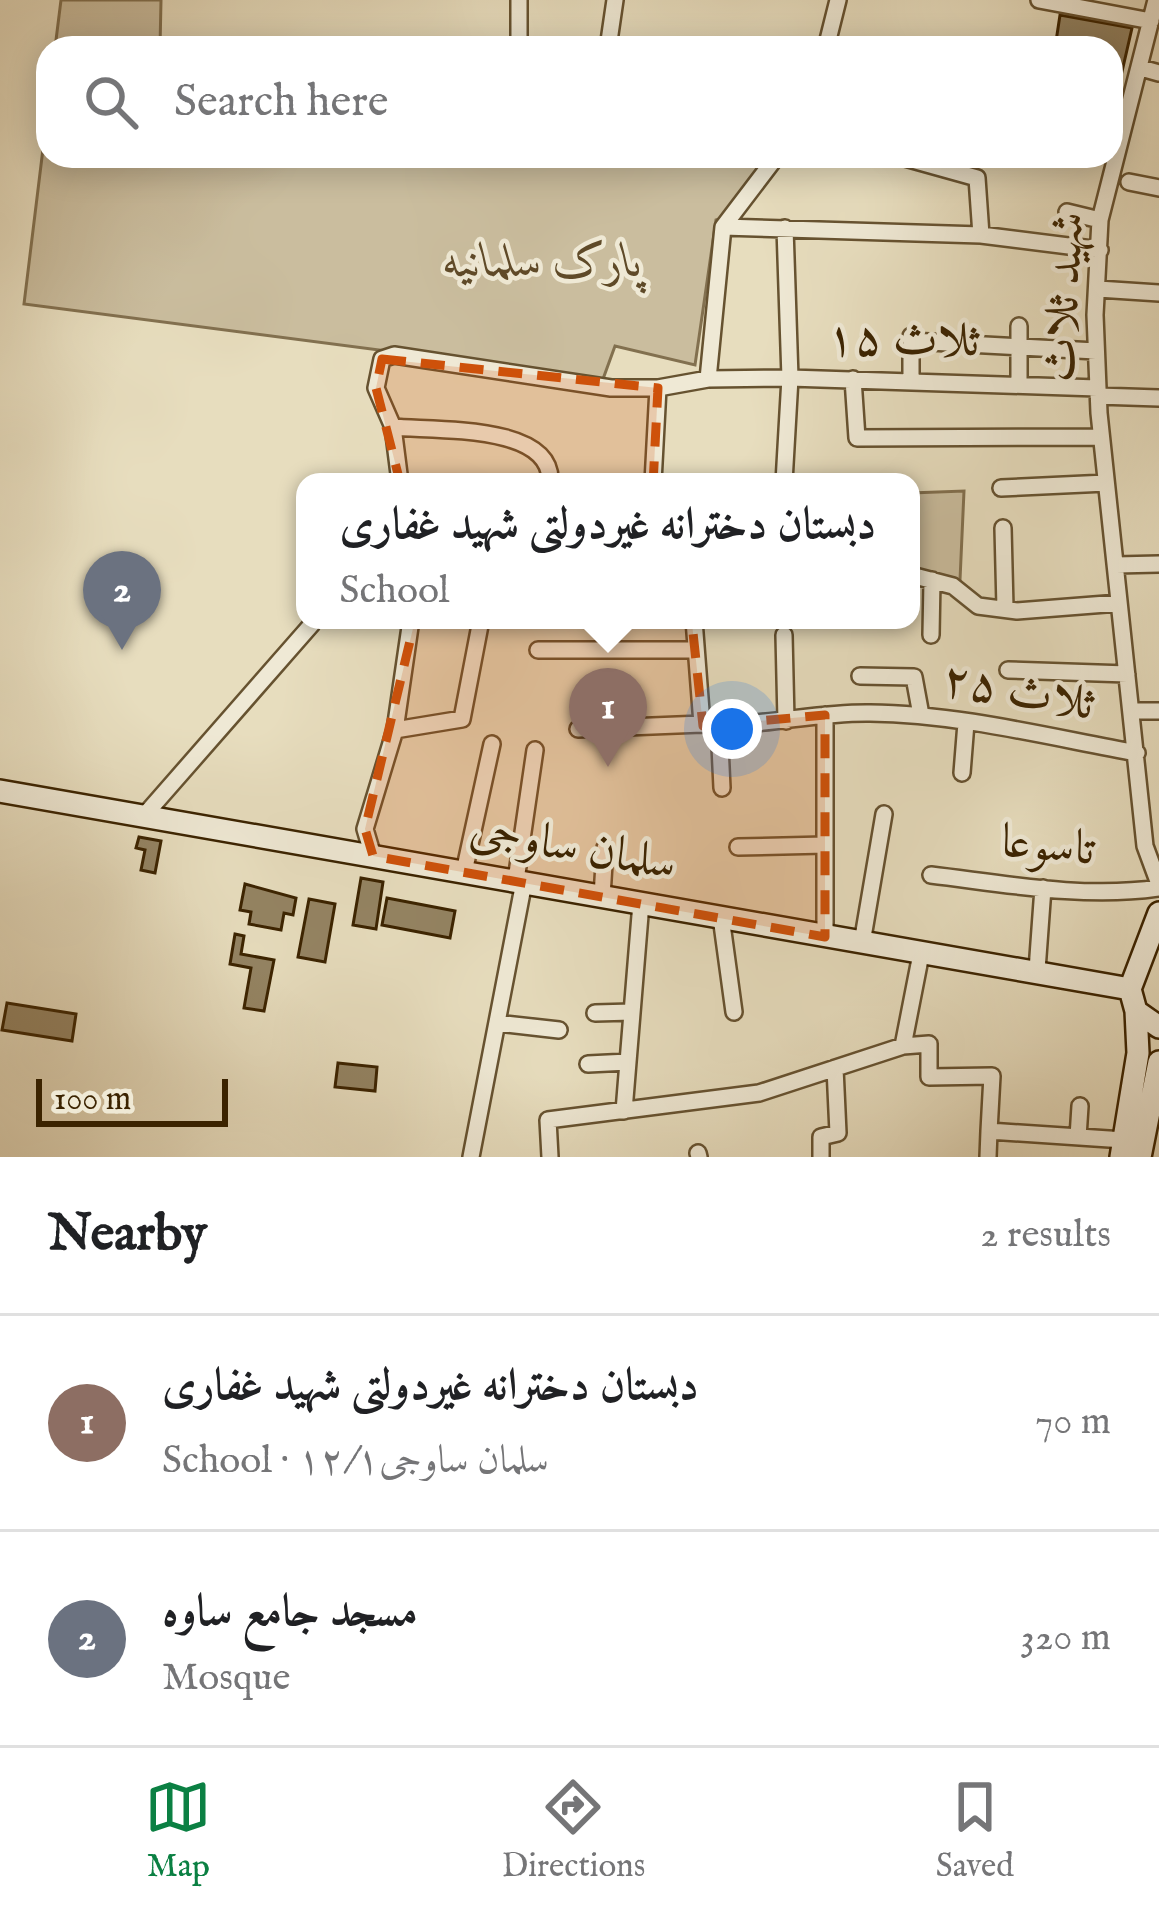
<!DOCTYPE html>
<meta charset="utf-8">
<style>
body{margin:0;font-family:"IM FELL English",Amiri,serif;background:#f2f2f2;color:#202124}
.scale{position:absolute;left:36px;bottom:30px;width:192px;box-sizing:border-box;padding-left:12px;border:6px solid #3b2300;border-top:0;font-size:33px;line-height:42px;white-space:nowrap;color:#3b2300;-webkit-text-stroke:9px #efe9d5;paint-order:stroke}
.you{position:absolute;left:732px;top:729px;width:42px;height:42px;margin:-30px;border:9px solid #fff;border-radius:50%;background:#1a73e8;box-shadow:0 0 0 18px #1a73e833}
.badge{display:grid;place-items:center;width:78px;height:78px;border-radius:50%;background:#0b8043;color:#fff;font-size:39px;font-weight:700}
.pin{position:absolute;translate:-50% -99px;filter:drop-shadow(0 3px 6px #0008)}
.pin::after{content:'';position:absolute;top:63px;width:42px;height:36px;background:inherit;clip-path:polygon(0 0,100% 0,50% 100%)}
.popup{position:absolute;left:296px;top:473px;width:624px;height:156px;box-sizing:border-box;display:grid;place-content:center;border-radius:24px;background:#fff;filter:drop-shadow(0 3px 9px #0005);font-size:39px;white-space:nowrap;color:#757577}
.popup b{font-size:45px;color:#202124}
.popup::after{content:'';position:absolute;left:50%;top:100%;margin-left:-24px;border:24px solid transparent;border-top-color:#fff}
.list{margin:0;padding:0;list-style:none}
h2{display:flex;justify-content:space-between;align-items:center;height:156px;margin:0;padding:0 48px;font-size:51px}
h2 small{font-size:39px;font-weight:400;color:#757577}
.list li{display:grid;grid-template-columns:78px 1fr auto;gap:36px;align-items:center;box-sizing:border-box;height:216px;padding:0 48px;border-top:3px solid #e0e0e0}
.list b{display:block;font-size:45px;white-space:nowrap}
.list p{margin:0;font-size:39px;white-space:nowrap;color:#757577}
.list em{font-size:39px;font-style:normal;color:#757577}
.icon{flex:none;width:66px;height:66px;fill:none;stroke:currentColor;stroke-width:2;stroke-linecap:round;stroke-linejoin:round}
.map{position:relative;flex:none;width:1159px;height:1157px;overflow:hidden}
.search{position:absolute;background:#fff;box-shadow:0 6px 30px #0003;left:36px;right:36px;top:36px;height:132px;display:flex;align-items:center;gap:30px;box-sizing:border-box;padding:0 42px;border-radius:36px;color:#757577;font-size:45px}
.sheet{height:588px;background:#fff}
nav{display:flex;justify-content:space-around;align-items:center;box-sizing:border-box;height:168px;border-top:3px solid #e0e0e0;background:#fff;font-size:33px;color:#757577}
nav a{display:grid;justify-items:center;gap:6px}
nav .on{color:#0b8043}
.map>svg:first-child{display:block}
.green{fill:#cabd9e;stroke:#82704f;stroke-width:3}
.building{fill:#948463;stroke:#3b2300;stroke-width:3}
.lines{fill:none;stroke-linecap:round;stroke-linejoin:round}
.street-casing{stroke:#665230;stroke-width:20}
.secondary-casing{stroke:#3b2300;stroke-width:26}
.street{stroke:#efe9d5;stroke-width:15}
.secondary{stroke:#efe9d5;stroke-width:21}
.marked{fill:#ce510a;fill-opacity:0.2;stroke:#ce510a;stroke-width:9;stroke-dasharray:24 15;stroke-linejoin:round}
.labels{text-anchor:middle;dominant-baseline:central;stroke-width:9;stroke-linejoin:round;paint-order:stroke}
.park-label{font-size:48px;font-style:italic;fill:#5f4a28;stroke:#efe9d5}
.street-label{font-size:48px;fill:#3b2300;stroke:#efe9d5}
</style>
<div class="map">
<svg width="1159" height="1157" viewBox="0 0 1159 1157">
<rect width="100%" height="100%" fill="#e7ddbe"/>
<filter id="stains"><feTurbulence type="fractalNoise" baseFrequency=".00167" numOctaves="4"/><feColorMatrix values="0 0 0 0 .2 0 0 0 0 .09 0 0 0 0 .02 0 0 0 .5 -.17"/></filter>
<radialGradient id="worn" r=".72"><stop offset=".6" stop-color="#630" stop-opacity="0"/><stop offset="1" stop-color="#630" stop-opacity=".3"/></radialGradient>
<path class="green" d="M 61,0 L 161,0 L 160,48 L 55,48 Z
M 48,108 L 48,156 L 776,156 L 733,215 L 716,220 L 695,365 L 615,346 L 603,379 L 24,304 Z
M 964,491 L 960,580 L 911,570 L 911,493 Z"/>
<path class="building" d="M 1060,15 L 1132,28 L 1121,76 L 1111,74 L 1111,48 L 1055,48 Z
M 139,837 L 161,841 L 155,873 L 141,870 L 145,850 L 136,848 Z
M 361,878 L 383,882 L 376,929 L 353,925 Z
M 245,884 L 296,898 L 293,915 L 284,913 L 281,930 L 249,924 L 251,912 L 240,910 Z
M 387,898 L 455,911 L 450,938 L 382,925 Z
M 309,899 L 335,904 L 325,962 L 298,957 Z
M 235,934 L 244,936 L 241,954 L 274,960 L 264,1011 L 244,1008 L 251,968 L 230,964 Z
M 7,1003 L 76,1014 L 72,1041 L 2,1030 Z
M 338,1063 L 377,1067 L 375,1091 L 335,1087 Z"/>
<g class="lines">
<g class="street-casing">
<path id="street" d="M 1039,0 L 1151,21
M 1156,0 L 1100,220 L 1095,315 L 1099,413 L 1145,846 L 1159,884
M 519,48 L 519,0
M 608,48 L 615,0
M 826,48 L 838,0
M 1141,68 L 1159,73
M 898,156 L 977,178 L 981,235
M 1129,182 L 1159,188
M 1067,212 L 1100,220
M 723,227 L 981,235 L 1100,250
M 1098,289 L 1159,293
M 1019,326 L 1019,382
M 911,341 L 1096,351
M 708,379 L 723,227 L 777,156
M 853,379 L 857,438 L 1101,437
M 911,379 L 911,336
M 658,388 L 708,379 L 790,378 L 1097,388
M 1098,396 L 1159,398
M 393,427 C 437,431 553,424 550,482
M 400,482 L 393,427 L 376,388 L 382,359 L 394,355 L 611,388 L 658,388 L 653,482
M 784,482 L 790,378 L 785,228
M 1001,488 L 1106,483
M 1003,528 L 1005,608
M 1116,565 L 1159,564
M 911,575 L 953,586 L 978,606 L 1017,611 L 1119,603
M 694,620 L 702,724 C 759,728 813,712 870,713 C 959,714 1049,737 1137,753
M 784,635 L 786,721
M 931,635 L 932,580
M 538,650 L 695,650
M 1008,670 L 1127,674
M 860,676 L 914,677 L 921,715
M 1132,711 L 1159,711
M 825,715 L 825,937
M 719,725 L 722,788
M 578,729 L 702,724
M 395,730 L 462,719 L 481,620
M 962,773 L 966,723
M 143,817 L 312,624
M 738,847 L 825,845
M 373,856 L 365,829 L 395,730 L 411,620
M 464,872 L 492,744
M 931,875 C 1006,884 1084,899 1159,888
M 516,880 L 535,750
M 602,896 L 605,848
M 721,917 L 734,1012
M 862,943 L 884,814
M 1037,970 L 1043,888
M 595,1013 L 632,1012
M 497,1023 L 559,1030
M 903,1046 L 921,954
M 588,1064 L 628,1062
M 624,1111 L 641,903
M 1078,1137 L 1080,1106
M 698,1153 L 699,1157
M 471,1157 L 524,882
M 550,1157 L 548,1120 L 759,1093 L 903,1046 L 929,1044 L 929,1077 L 992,1076 L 989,1131 L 1124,1140
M 821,1157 L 821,1137 L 838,1133 L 835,1068
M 988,1157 L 989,1131"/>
</g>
<g class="secondary-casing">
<path id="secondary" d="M 0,791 L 1130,989
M 1159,913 L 1130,989 L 1136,1011 L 1159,1027
M 1121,1157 L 1138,1053 L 1136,1011
M 1140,1157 L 1159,1062"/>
</g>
<use href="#street" class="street"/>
<use href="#secondary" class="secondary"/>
</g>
<path class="marked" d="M 382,359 L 658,388 L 649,562 L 688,586 L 703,726 L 825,715 L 825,937 L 373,856 L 365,829 L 437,528 L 400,482 L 376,388 Z"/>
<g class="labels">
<g class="park-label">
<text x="543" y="263">پارک سلمانیه</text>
</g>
<g class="street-label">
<text transform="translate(1065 297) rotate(-87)">شهید ثلاث</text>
<text transform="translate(903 341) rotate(1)">ثلاث ۱۵</text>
<text transform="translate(1018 693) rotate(10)">ثلاث ۲۵</text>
<text transform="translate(1048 847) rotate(5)">تاسوعا</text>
<text transform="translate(573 848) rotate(10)">سلمان ساوجی</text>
</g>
</g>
<rect width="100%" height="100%" filter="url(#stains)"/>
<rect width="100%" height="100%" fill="url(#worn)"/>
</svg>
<div class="scale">100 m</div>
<div class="you"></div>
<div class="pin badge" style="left:608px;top:767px;background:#8d6e63">1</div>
<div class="popup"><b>دبستان دخترانه غیردولتی شهید غفاری</b>School</div>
<div class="pin badge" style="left:122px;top:650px;background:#6b7280">2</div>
<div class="search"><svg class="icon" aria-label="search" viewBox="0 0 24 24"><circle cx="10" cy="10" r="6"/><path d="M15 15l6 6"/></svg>Search here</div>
</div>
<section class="sheet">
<h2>Nearby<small>2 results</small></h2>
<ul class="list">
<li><span class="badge" style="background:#8d6e63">1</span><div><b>دبستان دخترانه غیردولتی شهید غفاری</b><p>School · سلمان ساوجی۱۲/۱</p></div><em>70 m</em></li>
<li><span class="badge" style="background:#6b7280">2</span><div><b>مسجد جامع ساوه</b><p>Mosque</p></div><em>320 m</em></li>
</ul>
</section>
<nav>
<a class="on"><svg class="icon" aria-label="map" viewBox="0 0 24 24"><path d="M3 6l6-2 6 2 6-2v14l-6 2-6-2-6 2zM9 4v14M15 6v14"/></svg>Map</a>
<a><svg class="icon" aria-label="directions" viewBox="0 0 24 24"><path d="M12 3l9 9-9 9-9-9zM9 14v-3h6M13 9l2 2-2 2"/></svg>Directions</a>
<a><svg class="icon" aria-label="saved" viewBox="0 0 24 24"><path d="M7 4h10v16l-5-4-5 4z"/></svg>Saved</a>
</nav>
